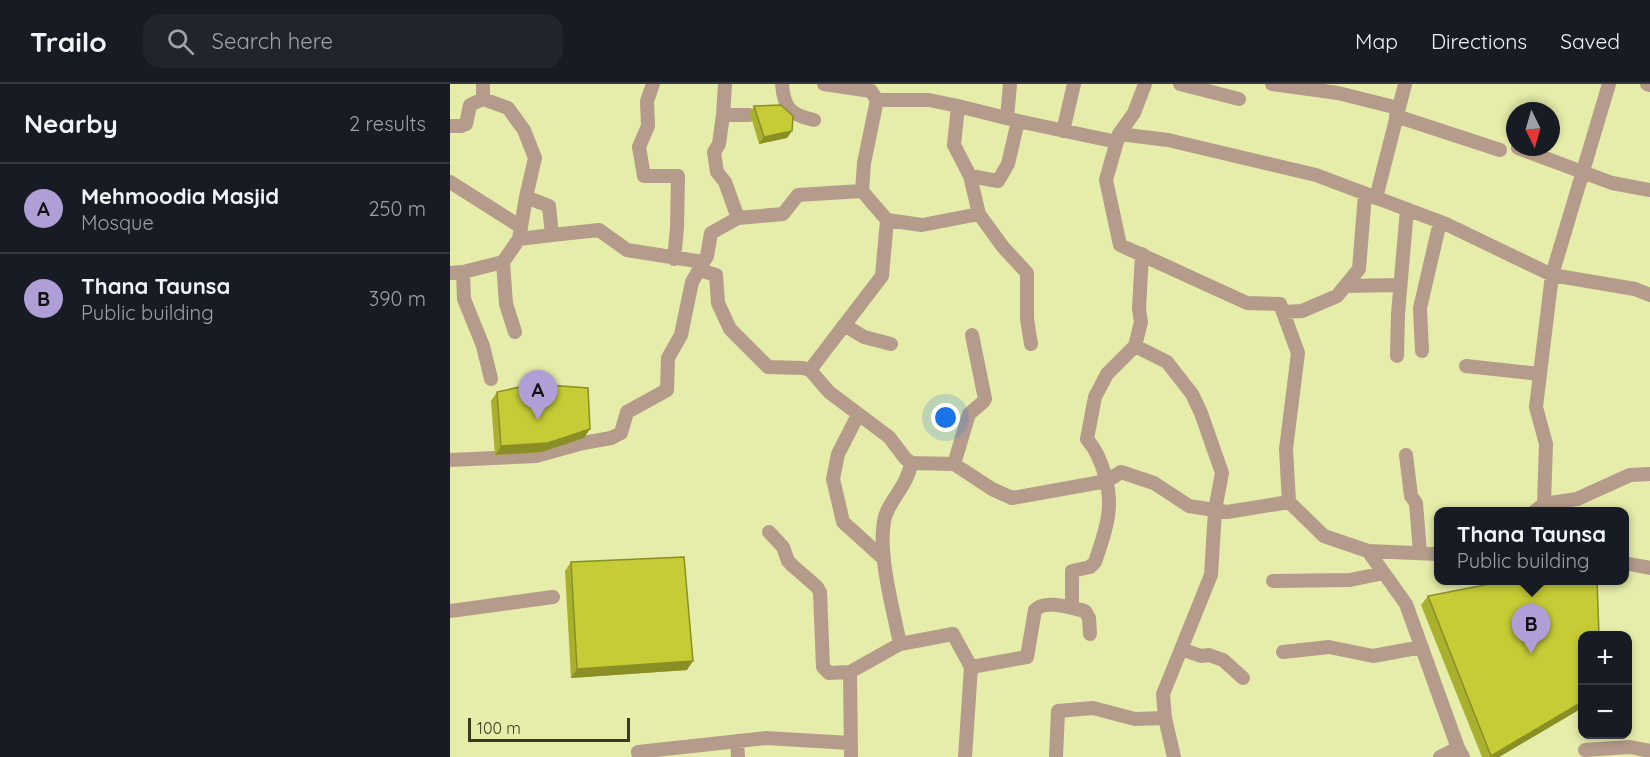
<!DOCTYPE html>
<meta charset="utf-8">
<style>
body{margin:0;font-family:Quicksand,sans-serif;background:#20242c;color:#f1f3f6}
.controls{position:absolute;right:18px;bottom:18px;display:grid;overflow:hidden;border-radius:12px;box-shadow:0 3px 9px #0003}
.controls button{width:54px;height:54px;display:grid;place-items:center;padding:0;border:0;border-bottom:2px solid #363941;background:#171b24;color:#f1f3f6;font:30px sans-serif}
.compass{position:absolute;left:1056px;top:18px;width:54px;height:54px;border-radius:50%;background:#171b24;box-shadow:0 3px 9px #0003;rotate:175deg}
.scale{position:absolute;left:18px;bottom:15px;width:162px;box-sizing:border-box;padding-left:6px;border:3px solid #393b20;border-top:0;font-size:16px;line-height:21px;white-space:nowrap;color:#393b20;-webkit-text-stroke:4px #e6eca9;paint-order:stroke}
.you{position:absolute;left:496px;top:334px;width:21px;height:21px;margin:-15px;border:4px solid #fff;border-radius:50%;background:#1a73e8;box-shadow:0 0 0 9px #1a73e833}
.badge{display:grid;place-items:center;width:39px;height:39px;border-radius:50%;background:#af9fd6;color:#111;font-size:20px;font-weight:700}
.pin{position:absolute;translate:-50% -50px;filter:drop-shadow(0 2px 3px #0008)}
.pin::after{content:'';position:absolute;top:32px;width:21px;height:18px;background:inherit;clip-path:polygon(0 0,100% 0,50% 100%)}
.popup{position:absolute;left:984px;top:423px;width:195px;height:78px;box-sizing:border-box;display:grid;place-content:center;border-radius:12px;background:#171b24;filter:drop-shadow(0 2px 4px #0005);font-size:20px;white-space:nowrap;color:#9ea1a6}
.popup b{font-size:22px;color:#f1f3f6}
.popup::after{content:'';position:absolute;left:50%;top:100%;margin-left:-12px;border:12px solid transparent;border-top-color:#171b24}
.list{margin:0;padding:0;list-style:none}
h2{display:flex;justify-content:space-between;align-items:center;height:78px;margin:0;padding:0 24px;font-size:26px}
h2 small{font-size:20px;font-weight:400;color:#9ea1a6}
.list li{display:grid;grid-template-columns:39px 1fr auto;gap:18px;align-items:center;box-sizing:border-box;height:90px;padding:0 24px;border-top:2px solid #363941}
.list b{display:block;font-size:22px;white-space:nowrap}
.list p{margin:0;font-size:20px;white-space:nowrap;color:#9ea1a6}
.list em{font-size:20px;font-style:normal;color:#9ea1a6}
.icon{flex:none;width:33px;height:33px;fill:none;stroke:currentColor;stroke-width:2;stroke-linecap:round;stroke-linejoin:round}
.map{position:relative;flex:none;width:1200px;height:673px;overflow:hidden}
header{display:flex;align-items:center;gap:36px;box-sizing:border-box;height:84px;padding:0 30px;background:#171b24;border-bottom:2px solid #363941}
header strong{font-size:28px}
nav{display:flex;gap:33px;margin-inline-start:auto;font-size:21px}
.search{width:420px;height:54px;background:#20242c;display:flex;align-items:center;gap:15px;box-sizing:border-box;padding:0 21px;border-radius:18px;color:#9ea1a6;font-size:22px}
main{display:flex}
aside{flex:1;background:#171b24}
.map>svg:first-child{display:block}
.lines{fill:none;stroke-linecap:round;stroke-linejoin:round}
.minor{stroke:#b59b8b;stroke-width:14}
.wall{fill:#a9af2e}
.shaded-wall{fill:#8a8f25}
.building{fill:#c5cc35;stroke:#8a8f25;stroke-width:1.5}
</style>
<header>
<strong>Trailo</strong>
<div class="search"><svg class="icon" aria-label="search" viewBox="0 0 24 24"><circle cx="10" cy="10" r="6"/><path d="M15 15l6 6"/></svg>Search here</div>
<nav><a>Map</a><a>Directions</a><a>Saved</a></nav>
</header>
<main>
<aside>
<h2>Nearby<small>2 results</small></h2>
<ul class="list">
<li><span class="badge">A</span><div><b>Mehmoodia Masjid</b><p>Mosque</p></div><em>250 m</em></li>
<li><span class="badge">B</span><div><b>Thana Taunsa</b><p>Public building</p></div><em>390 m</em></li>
</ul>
</aside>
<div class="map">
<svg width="1200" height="673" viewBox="0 0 1200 673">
<rect width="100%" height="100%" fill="#e6eca9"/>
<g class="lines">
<path class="minor" d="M 33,0 L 33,15 L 58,24 L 74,46 L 85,74 L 76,113 L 99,122 L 102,151 L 149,146 L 177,166 L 253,178
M 203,0 L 197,17 L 198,42 L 189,63 L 194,92 L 228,92 L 227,144 L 224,175
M 332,0 C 334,24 340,31 364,36
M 374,0 L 421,7 L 427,16
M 730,0 L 789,15
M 822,0 L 888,9 L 948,24
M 1197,0 L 1200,1
M 508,22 L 479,16 L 427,16 L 414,79 L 412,107 L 437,136 L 472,141 L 529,130
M 273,31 L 275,0
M 946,32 L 1050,66
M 557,34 L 560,0
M 0,42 L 11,42 L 16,40 L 20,21 L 33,15
M 613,47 L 624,0
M 669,50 L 684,29 L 695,0
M 1068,64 L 1162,99 L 1200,106
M 520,92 L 504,61 L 508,22 L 568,37
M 0,98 L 71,143
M 926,114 L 955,0
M 288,134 L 333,130 L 348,111 L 412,107
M 69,155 L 102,151
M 53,178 L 56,220 L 65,248
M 249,186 L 266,191 L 268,219 L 280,245 L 318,283 L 353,284 L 360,286 L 379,308 L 439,353 L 455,374 L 461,379 C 458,402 437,418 434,437 C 428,472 443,524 450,560 L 400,588 L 401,673
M 13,188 L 14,215 L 33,262 L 41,295
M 0,189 L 13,188 L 53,178 L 69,155 L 76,113
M 895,202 L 950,201
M 833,228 L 852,227 L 887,212 L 909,185 L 915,110
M 394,241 L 414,253 L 441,260
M 581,260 L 577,235 L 577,189 L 553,163 L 529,130 L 520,92 L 548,97 L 558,80 L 568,37 L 667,58
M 685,262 L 691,238 L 689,225 L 692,170
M 972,267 L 970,224 L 990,138
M 947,272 L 948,230 L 957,125
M 1016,282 L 1090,290
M 360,286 L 432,192 L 437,136
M 408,331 L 388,370 L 383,395 L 393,438 L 434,475
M 956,371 L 961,412 L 966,419 L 970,469
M 0,376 L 86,372 L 133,359 L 161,354 L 171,349 L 177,328 L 217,306 L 218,274 L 231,251 L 242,198 L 257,172 L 261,149 L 288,134 L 275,98 L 267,88 L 264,68 L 269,60 L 273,31 L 299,31
M 461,379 L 504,380 L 542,405 L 562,414 L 657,397 L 671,388 L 704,399 L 739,422 L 777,428 L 839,418 L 874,452 L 918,467 L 956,520 L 1008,664 L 1013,673
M 504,380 L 519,330 L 533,318 L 535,315 L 522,251
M 839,418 L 836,365 L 848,269 L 830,220 L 797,219 L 670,161 L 656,96 L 669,50 L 718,56 L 866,91 L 996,140 L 1102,191 L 1185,205 L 1200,211
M 1094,420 L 1127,415 L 1180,391 L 1200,390
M 1084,428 L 1094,420 L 1096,360 L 1086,323 L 1102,191 L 1159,0
M 319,448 L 333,463 L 338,477 L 343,482 L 367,503 L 370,508 L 373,583 L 379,589 L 400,588
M 918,467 L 988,470
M 1174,479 L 1200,484
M 823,497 L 900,496 L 934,489
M 622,524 L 622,487 L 640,483 L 645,478 C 650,463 656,447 658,432 C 662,407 653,374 637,355 L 645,313 L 657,290 L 685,262 L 717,278 L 742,310 L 751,329 L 772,389 L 765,426 L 761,491 L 713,610 L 715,634
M 0,527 L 103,513
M 450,560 L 503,550 L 521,583 L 515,673
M 731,565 L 751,572 L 759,571 L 773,576 L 793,594
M 833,568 L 879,563 L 923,572 L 972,563
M 521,583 L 577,573 L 585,526 C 596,515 621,524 635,527 L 639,534 L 640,550
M 287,657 L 288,673
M 1135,666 L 1180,663 L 1200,667
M 189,673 L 188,668 L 316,654 L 400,659
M 606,673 L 608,627 L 643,624 L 685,635 L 715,634 L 724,673
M 990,673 L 1008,664"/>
</g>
<path class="wall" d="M 304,22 L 337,54 L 309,60 L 300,29 Z
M 47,308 L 134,354 L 92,368 L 45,371 L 41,317 Z
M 121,478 L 237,586 L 121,594 L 115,487 Z
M 978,512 L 1132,552 L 1132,624 L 1049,673 L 1032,673 L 971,521 Z"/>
<path class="shaded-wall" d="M 342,47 L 337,54 L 309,60 L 314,53 Z
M 140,345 L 134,354 L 92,368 L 45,371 L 51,362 Z
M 243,577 L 237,586 L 121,594 L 127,585 Z
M 1132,618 L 1132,624 L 1049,673 L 1041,673 Z"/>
<path class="building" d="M 331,21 L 343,32 L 342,47 L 314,53 L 304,22 Z
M 84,300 L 138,304 L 140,345 L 98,359 L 51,362 L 47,308 Z
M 234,473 L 243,577 L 127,585 L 121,478 Z
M 1060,496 L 1147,496 L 1149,552 L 1132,552 L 1132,618 L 1041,672 L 978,512 Z"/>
</svg>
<div class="controls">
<button>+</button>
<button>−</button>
</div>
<svg class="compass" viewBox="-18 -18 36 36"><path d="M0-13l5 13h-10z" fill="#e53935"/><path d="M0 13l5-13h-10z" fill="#9ea1a6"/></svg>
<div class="scale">100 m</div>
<div class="you"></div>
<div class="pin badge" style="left:88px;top:336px">A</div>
<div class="pin badge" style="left:1081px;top:570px">B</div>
<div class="popup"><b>Thana Taunsa</b>Public building</div>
</div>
</main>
